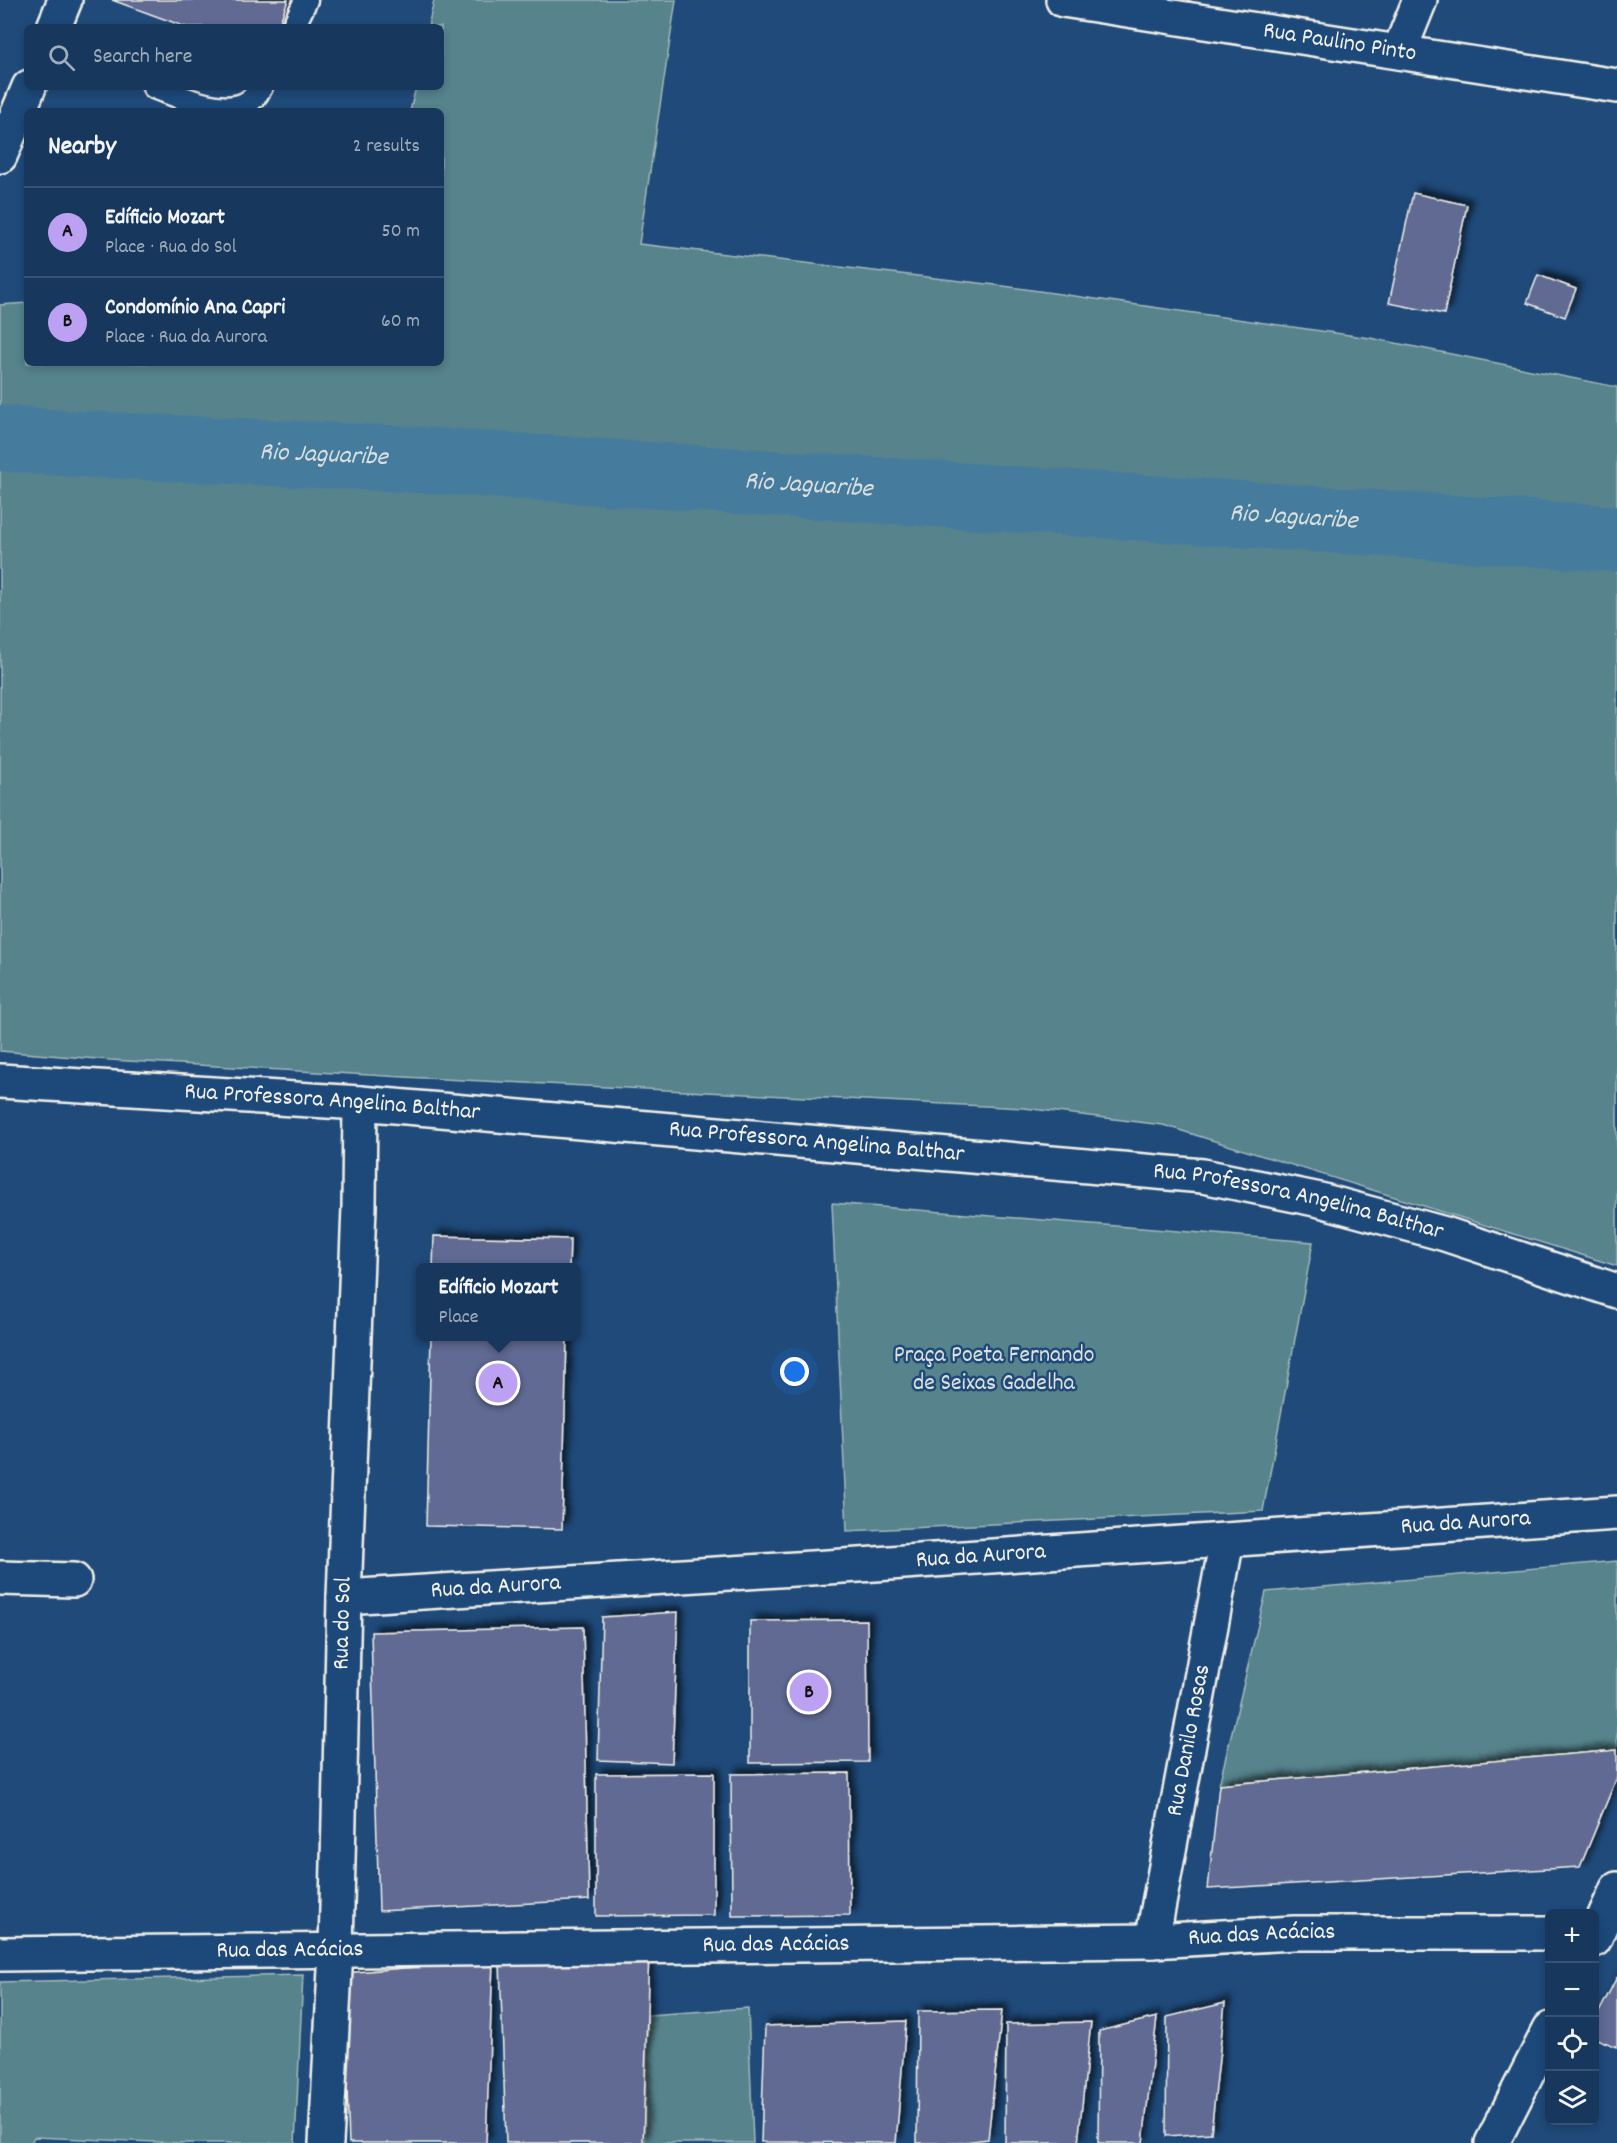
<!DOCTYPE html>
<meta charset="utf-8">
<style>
body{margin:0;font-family:Dekko,sans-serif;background:#203f62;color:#f1f3f6}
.controls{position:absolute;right:18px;bottom:18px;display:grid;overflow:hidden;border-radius:9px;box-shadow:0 3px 9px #0003}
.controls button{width:54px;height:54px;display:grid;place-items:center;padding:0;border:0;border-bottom:2px solid #365272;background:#17385c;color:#f1f3f6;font:30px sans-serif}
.you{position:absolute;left:795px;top:1372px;width:21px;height:21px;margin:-15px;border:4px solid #fff;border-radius:50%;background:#1a73e8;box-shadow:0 0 0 9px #1a73e833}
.badge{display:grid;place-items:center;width:39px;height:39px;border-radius:50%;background:#bca0f2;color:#111;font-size:20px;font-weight:700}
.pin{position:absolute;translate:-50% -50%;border:3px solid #fff;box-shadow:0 2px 6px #0006}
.popup{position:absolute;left:416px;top:1263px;width:165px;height:78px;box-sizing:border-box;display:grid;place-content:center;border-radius:9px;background:#17385c;filter:drop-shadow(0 2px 4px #0005);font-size:20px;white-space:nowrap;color:#9eacbb}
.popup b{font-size:22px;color:#f1f3f6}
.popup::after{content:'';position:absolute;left:50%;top:100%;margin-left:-12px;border:12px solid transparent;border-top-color:#17385c}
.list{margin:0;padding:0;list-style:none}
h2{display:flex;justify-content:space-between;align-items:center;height:78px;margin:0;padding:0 24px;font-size:26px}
h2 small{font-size:20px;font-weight:400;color:#9eacbb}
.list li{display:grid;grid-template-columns:39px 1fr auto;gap:18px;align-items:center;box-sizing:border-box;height:90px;padding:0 24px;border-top:2px solid #365272}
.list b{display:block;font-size:22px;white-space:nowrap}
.list p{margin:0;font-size:20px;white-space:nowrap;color:#9eacbb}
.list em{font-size:20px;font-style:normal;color:#9eacbb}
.icon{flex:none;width:33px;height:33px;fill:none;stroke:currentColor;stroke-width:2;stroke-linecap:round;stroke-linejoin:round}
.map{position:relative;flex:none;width:1617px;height:2143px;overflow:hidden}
.search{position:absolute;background:#17385c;box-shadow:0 3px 9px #0003;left:24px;top:24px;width:420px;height:66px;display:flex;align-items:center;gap:15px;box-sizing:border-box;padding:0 21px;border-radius:9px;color:#9eacbb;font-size:22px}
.panel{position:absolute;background:#17385c;box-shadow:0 3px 9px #0003;left:24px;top:108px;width:420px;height:258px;border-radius:9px}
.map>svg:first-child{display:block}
.green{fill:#56838c;stroke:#a5baba;stroke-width:1.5}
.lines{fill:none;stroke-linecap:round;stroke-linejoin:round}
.river{stroke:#447c9e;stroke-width:66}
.building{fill:#606a93;stroke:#f4f1e8;stroke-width:1.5;filter:url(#shadow)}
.lane-casing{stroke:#f4f1e8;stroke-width:27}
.street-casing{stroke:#f4f1e8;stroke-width:38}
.secondary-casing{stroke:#f4f1e8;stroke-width:38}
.primary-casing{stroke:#f4f1e8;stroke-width:38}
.lane{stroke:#1f4a7a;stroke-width:22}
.street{stroke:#1f4a7a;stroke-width:33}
.secondary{stroke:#1f4a7a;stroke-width:33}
.primary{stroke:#1f4a7a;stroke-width:33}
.labels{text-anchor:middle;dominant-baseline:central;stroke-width:5;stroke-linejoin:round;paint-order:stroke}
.street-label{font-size:24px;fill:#f4f1e8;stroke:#1f4a7a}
.park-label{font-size:24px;fill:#dce0da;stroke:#1f4a7a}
.water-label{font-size:26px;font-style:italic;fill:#dadfdd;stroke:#1f4a7a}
</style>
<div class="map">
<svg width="1617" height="2143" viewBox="0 0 1617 2143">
<defs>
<filter id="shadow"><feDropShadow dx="5.5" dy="-5.5" stdDeviation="3" flood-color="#0009"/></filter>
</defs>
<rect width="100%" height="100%" fill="#1f4a7a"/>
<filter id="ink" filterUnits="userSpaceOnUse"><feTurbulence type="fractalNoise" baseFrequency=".0167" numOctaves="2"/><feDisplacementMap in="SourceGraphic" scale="12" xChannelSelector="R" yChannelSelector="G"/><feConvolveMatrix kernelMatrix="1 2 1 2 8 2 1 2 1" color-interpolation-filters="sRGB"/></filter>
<g filter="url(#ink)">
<path class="green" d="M 434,0 L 676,0 L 639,244 L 996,285 L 1370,338 L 1617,387 L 1617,1266 L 1163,1125 L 1024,1108 L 404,1077 L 110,1060 L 0,1051 L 0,305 L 27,303 L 27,363 L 441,363 L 441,111 L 410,111 L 416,87 L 441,87 L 441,27 L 428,27 Z
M 832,1203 L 1313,1242 L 1263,1511 L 847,1531 Z
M 1617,1561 L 1617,1750 L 1219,1785 L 1266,1592 Z
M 303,1975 L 295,2143 L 180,2143 L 34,2137 L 31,2143 L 0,2143 L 0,1982 Z
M 748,2008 L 753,2143 L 645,2143 L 648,2015 Z"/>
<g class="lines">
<path class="river" id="s1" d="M 0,438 L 61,443 L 406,459 L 1617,539"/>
</g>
<path class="building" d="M 112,0 L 288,0 L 278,27 L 186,27 Z
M 1413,193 L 1467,205 L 1444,314 L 1389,303 Z
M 1538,275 L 1576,289 L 1565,317 L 1527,303 Z
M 434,1236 L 570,1239 L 569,1268 L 433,1268 Z
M 431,1336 L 567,1336 L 562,1529 L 426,1526 Z
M 678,1612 L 672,1763 L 598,1760 L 602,1617 Z
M 867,1620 L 868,1762 L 750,1763 L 750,1621 Z
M 583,1627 L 589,1900 L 379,1911 L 371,1632 Z
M 1617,1750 L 1617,1777 L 1580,1867 L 1208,1889 L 1219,1785 Z
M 714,1773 L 714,1915 L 596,1916 L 596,1774 Z
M 849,1773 L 850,1915 L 732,1916 L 731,1774 Z
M 649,1949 L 643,2143 L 506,2143 L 500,1961 Z
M 493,1961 L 486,2143 L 349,2143 L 343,1973 Z
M 1617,1977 L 1617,2047 L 1594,2038 L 1594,2022 Z
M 1225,2003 L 1211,2133 L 1166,2136 L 1167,2017 Z
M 1002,2010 L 988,2139 L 957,2143 L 917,2143 L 918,2011 Z
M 1157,2017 L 1143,2143 L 1098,2143 L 1099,2031 Z
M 906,2021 L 896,2143 L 761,2142 L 765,2026 Z
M 1091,2022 L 1078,2143 L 1005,2143 L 1006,2024 Z"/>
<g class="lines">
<g class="lane-casing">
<path id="lane" d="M 293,27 L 306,0
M 154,87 C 178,96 220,116 245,104 C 252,101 257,94 261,87"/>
</g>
<g class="street-casing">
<g id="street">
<path d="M 1399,52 L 1420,0"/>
<path d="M 0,1578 L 74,1580"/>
<path id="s2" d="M 344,1597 L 875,1564 L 1617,1513"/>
<path id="s3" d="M 1152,1941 L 1227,1540"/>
<path id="s4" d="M 0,1954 L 1152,1941 L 1294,1933 L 1550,1933"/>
<path id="s5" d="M 326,2143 L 336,1950 L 344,1597 L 359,1207 L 360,1103"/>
</g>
</g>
<g class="secondary-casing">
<g id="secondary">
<path id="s6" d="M 1063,0 L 1617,86"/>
<path id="s7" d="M 0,1081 L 360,1103 L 1203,1176 L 1320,1200 L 1445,1234 L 1617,1291"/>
<path d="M 1594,1940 L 1617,1889"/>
<path d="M 1492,2143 L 1550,2029"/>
</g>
</g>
<g class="primary-casing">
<path id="primary" d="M 54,27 L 65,0
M 0,156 L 29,87"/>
</g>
<use href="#lane" class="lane"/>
<use href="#street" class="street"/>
<use href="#secondary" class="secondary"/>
<use href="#primary" class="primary"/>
</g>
</g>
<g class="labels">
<g class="street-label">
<text stroke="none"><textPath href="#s6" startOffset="280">Rua Paulino Pinto</textPath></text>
<text stroke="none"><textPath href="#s7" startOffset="333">Rua Professora Angelina Balthar</textPath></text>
<text stroke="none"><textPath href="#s7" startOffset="819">Rua Professora Angelina Balthar</textPath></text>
<text stroke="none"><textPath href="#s7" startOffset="1305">Rua Professora Angelina Balthar</textPath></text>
<text stroke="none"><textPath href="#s2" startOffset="1124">Rua da Aurora</textPath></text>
<text stroke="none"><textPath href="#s2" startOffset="638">Rua da Aurora</textPath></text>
<text stroke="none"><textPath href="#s2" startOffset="152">Rua da Aurora</textPath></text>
<text stroke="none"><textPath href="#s5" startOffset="520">Rua do Sol</textPath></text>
<text stroke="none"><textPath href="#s3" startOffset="204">Rua Danilo Rosas</textPath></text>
<text stroke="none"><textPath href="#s4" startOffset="1262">Rua das Acácias</textPath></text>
<text stroke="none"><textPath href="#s4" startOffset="776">Rua das Acácias</textPath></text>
<text stroke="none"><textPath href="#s4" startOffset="290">Rua das Acácias</textPath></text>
</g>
<g class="park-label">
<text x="994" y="1356">Praça Poeta Fernando<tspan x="994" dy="28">de Seixas Gadelha</tspan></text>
</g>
<g class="water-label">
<text stroke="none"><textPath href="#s1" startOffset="324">Rio Jaguaribe</textPath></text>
<text stroke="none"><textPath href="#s1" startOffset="810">Rio Jaguaribe</textPath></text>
<text stroke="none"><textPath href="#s1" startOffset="1296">Rio Jaguaribe</textPath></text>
</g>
</g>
</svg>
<div class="controls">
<button>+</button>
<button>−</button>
<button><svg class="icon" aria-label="locate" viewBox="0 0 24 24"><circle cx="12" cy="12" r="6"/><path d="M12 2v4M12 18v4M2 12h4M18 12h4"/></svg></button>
<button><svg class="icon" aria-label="layers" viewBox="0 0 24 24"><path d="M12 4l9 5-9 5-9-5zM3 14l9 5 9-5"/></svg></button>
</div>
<div class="you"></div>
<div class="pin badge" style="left:498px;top:1383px">A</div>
<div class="popup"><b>Edíficio Mozart</b>Place</div>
<div class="pin badge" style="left:809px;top:1692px">B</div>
<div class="search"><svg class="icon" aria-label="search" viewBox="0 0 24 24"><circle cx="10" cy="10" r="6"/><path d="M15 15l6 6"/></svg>Search here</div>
<section class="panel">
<h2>Nearby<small>2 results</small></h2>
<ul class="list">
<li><span class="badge">A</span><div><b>Edíficio Mozart</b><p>Place · Rua do Sol</p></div><em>50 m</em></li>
<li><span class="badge">B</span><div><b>Condomínio Ana Capri</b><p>Place · Rua da Aurora</p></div><em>60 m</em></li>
</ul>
</section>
</div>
